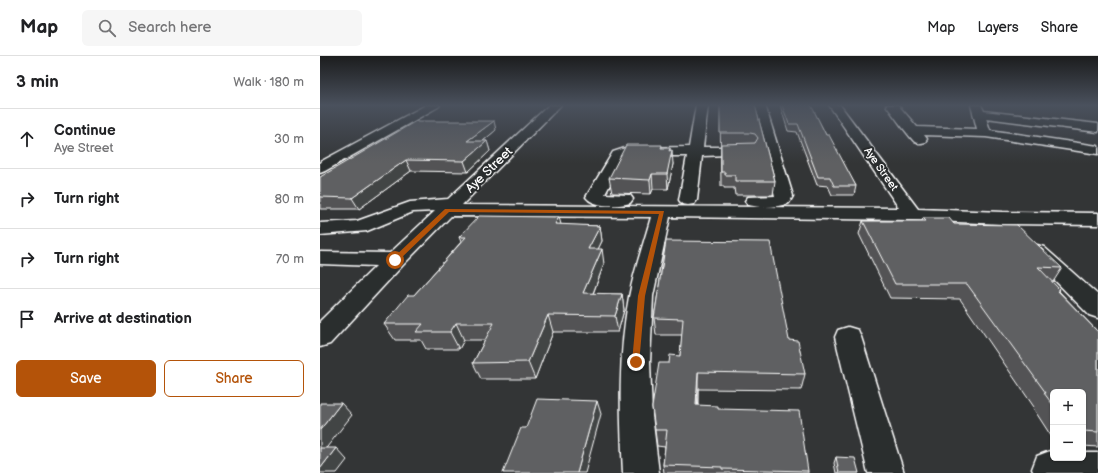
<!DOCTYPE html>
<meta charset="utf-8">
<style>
body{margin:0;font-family:"Balsamiq Sans",sans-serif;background:#f6f6f6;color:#202124}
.controls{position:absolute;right:12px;bottom:12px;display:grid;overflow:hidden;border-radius:6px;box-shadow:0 1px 3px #0004}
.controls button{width:36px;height:36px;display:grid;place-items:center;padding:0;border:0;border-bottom:1px solid #e0e0e0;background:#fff;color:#202124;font:20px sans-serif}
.stop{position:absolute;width:12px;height:12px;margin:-9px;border:3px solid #b45309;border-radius:50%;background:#fff}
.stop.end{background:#b45309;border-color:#fff;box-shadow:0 1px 4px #0008}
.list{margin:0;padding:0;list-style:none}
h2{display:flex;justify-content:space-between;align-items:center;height:52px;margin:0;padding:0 16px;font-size:17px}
h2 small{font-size:13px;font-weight:400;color:#757577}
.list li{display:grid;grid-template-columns:26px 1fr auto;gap:12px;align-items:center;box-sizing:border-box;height:60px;padding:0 16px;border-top:1px solid #e0e0e0}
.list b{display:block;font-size:15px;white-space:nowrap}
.list p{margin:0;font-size:13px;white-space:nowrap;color:#757577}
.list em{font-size:13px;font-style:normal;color:#757577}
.actions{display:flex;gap:8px;padding:12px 16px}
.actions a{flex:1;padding:9px 0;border:1px solid #b45309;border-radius:6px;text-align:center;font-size:14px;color:#b45309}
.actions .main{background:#b45309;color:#fff}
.icon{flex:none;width:22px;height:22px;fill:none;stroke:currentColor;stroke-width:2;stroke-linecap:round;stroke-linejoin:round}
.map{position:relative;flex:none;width:778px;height:417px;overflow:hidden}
header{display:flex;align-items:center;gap:24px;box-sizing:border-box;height:56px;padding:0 20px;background:#fff;border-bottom:1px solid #e0e0e0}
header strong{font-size:19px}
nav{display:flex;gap:22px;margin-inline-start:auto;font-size:14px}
.search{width:280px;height:36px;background:#f6f6f6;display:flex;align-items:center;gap:10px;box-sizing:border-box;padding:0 14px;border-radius:6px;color:#757577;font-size:15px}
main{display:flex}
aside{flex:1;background:#fff}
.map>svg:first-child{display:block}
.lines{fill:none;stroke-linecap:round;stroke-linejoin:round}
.minor-casing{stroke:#fff;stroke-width:3}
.minor{fill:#2a2d2e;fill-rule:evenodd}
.wall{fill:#525354;stroke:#fff}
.shaded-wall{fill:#424445;stroke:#fff}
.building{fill:#5f6162;stroke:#fff}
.route{fill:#b45309}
.labels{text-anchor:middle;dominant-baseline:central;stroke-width:4;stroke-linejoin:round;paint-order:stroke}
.far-street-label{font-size:11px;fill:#fff;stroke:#2a2d2e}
.street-label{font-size:13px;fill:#fff;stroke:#2a2d2e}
</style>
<header>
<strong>Map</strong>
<div class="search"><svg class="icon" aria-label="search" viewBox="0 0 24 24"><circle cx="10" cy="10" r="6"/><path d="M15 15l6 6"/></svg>Search here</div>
<nav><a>Map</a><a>Layers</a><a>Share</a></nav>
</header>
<main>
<aside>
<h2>3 min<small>Walk · 180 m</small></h2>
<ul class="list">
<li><svg class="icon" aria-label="ahead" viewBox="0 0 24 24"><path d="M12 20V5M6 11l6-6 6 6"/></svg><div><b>Continue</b><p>Aye Street</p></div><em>30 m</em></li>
<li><svg class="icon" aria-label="right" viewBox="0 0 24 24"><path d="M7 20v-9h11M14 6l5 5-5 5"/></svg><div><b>Turn right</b></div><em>80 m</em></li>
<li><svg class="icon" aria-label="right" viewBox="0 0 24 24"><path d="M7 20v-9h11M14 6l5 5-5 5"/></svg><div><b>Turn right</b></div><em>70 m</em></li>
<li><svg class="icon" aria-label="arrive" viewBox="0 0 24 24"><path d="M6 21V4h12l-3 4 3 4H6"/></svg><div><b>Arrive at destination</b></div></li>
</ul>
<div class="actions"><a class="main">Save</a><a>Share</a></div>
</aside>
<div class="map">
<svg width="778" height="417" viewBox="0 0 778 417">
<rect width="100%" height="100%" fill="#333536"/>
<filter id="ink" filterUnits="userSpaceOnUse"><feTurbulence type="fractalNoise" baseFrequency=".025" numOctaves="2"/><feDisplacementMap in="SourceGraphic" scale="8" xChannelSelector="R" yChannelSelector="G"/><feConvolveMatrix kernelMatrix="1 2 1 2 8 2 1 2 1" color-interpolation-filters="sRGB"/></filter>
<g filter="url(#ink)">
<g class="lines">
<g class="minor-casing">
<path id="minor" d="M 106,49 L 120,49 L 118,51 L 5,115 L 0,117 L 0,106 Z
M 229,49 L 241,49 L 142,149 L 579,152 L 509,49 L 520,49 L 598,153 L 683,156 L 778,157 L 778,169 L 683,168 L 592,164 L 350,161 L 333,240 L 330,306 L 332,359 L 339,417 L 303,417 C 300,358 298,299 309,241 C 314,214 324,187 331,161 L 131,160 L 83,209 L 10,288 L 0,291 L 0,265 L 56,210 L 0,208 L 0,196 L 70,197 L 115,155 L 93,156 L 47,175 L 0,179 L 0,167 L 37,165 L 90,146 L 128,143 Z
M 376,49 L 388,49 L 383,91 L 429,91 L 434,92 L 436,95 L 434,98 L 382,100 L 377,144 L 374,148 L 368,149 L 362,148 L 359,144 L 367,100 L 307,100 L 304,102 L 285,138 L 310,139 L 313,143 L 310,147 C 299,150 274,152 266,141 L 293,96 L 305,92 L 369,91 Z
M 433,49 L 445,49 L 473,140 L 469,147 C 457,152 441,152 428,149 L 425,145 L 428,141 L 455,140 Z
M 566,49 L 578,49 L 597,71 L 657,73 L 651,49 L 661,49 L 664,55 L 778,68 L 778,76 L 666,62 L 670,74 L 778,90 L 778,98 L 666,81 L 604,79 L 607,83 L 605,86 C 602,87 598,88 595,86 C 591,83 571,56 566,49 Z
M 717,189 L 724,191 L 778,239 L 778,262 L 769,259 L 710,199 L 706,195 L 710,191 Z
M 528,271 L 538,274 L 541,281 L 584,417 L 548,417 L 515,281 L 518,274 Z
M 730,395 L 733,395 L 733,402 L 763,402 L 763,397 L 778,397 L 778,417 L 714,417 L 712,413 L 717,400 Z"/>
</g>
<use href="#minor" class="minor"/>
</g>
<path class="wall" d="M 400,49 L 435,49 L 455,125 L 453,139 L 415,139 L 414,132 L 404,132 L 404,130 L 401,130 Z
M 460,49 L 491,49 L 506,79 L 536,130 L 534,139 L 512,139 L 508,130 L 497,129 L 477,76 L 468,75 Z
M 176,74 L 163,85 L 167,85 L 170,95 L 148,116 L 91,115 L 39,153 L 0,153 L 0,121 Z
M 342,92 L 350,95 L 353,108 L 348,133 L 333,133 L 331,138 L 292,137 L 289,122 Z
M 603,162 L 634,168 L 742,212 L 733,226 L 732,226 L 740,234 L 739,235 L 778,276 L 778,391 L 763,390 L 763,336 L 733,336 L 733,383 L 713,352 L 714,351 L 640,243 L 570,242 L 539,178 L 543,165 L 602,165 Z
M 241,169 L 280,170 L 282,185 L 278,193 L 284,208 L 273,238 L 302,238 L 304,254 L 298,276 L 233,276 L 215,323 L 161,323 L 153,307 L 165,284 L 144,284 L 139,293 L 106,293 L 101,284 L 75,284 L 64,268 L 94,239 L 141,186 L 139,181 Z
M 346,185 L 469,284 L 485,318 L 481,334 L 378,333 L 378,350 L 398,353 L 488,415 L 488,417 L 344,417 L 343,409 L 345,391 L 337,390 L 332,351 L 349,307 L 360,300 L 362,279 L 336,279 L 334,262 Z
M 516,401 L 539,417 L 516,417 L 514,407 Z"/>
<path class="shaded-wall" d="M 174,65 L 176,74 L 151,95 L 147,85 Z
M 167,85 L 170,95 L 148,116 L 144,105 Z
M 350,92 L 351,102 L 352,94 L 353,108 L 348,133 L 347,118 Z
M 86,104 L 91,115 L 39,153 L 32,142 Z
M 332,118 L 333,133 L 331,138 L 330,124 Z
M 239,161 L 243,176 L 235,168 Z
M 280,170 L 282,185 L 271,208 L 268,193 Z
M 282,193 L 284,208 L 267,253 L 263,237 Z
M 302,238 L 304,254 L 298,276 L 295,260 Z
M 228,259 L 233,276 L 215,323 L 208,306 Z
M 136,267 L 144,284 L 139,293 L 130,276 Z
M 378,316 L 378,333 L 377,366 L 376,349 Z
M 277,345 L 281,358 L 265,417 L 257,417 Z
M 21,347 L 32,359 L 0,400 L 0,374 Z
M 16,392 L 27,404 L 17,417 L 0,417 L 0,413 Z"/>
<path class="building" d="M 400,49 L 435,49 L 455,125 L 415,125 L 415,119 L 405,119 L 405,116 L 401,116 L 401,88 L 435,87 L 438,82 L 435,78 L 430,77 L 400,77 Z
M 462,49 L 491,49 L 506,79 L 509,79 L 536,130 L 514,130 L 510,121 L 498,121 L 478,68 L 469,68 Z
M 96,65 L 174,65 L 147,85 L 167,85 L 144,105 L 86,104 L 32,142 L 0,141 L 0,121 Z
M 306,89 L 342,89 L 341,92 L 350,92 L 349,95 L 352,94 L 347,118 L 332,118 L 330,124 L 289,122 Z
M 159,160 L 239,161 L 235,168 L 280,170 L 268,193 L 282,193 L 263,237 L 302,238 L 295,260 L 228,259 L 208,306 L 153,307 L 174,267 L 136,267 L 130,276 L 96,276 L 103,268 L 64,268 L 88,239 L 94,239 L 146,181 L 139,181 Z
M 603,162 L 629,162 L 634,168 L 697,169 L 742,212 L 718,211 L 740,234 L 737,234 L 778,276 L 778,376 L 763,375 L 763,336 L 733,336 L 733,349 L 724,337 L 726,337 L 647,228 L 575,228 L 543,165 L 606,165 Z
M 346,185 L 450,186 L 469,284 L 478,285 L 485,318 L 378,316 L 376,349 L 398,350 L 398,353 L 479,355 L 488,415 L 402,413 L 402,411 L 343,409 L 347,374 L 335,374 L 332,351 L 339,307 L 349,307 L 350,299 L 360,300 L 363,263 L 334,262 Z
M 217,343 L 277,345 L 257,417 L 183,417 L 201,372 L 206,372 Z
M 0,347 L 21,347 L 0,374 Z
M 0,392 L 16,392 L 0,413 Z
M 516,401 L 535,402 L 539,417 L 519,417 Z"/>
</g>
<linearGradient id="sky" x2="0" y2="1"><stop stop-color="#1c1d1e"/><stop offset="0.46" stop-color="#4a515d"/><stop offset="1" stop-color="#4a515d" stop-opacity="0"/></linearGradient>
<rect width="778" height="107" fill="url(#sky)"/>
<path class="route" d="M 125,153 L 344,155 L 325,240 L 319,308 L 313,308 L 312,306 L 318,240 L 339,158 L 129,156 L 78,205 L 73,205 L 73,202 Z"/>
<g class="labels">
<g class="far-street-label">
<text transform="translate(561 113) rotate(55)">Aye Street</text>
</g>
<g class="street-label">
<text transform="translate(169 114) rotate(-44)">Aye Street</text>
</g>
</g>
</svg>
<div class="controls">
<button>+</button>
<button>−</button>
</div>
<div class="stop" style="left:75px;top:204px"></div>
<div class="stop end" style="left:316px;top:306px"></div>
</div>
</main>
